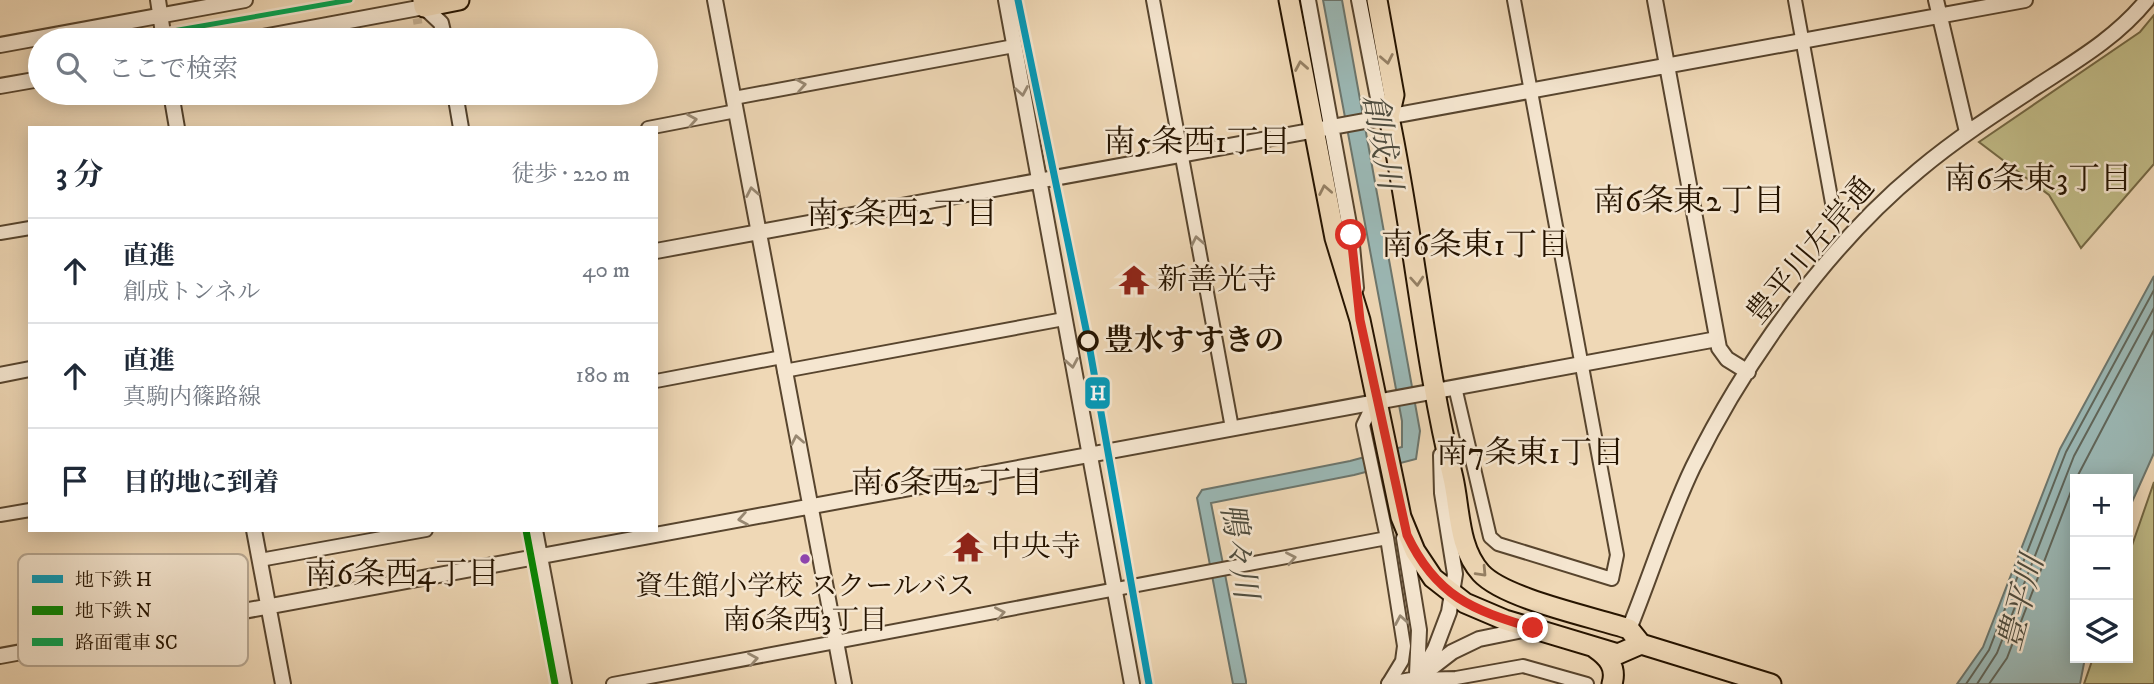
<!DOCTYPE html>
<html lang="ja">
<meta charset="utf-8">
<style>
body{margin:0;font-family:"IM FELL DW Pica","Noto Serif JP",serif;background:#f6f6f7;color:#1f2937}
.controls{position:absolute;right:21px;bottom:21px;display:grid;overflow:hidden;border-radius:0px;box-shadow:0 4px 18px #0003}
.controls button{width:63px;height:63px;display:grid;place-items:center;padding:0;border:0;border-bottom:2px solid #e0e1e3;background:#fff;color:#1f2937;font:35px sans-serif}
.stop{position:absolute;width:21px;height:21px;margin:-16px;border:5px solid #d93025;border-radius:50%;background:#fff}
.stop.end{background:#d93025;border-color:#fff;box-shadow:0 2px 7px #0008}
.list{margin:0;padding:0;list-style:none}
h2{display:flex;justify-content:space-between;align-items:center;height:91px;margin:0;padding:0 28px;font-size:30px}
h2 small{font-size:23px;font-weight:400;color:#747a83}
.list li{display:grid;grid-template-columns:46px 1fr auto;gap:21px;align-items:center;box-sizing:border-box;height:105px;padding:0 28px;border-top:2px solid #e0e1e3}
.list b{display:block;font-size:26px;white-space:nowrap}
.list p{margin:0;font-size:23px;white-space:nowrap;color:#747a83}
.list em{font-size:23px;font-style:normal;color:#747a83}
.icon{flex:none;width:38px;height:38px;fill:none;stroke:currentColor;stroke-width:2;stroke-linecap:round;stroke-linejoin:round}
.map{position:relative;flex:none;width:2154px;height:684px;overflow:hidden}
.search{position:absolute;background:#fff;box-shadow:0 4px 18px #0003;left:28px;top:28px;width:630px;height:77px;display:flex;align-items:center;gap:18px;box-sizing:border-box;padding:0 24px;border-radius:38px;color:#747a83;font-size:26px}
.panel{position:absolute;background:#fff;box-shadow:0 4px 18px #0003;left:28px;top:126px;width:630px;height:406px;border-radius:0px}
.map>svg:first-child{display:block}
.green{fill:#c1bc88;stroke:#746844;stroke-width:2}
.water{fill:#9bb8b5;stroke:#6c766d;stroke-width:2}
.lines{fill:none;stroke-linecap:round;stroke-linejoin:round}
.shore{stroke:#60665a;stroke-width:2}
.pedestrian-tunnel{stroke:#c7b192;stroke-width:9;stroke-dasharray:9 4.5;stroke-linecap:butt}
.minor-casing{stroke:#58452e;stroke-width:16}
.tertiary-casing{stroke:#58452e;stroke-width:18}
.primary-casing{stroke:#261400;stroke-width:23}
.trunk-casing{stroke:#261400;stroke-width:23}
.minor{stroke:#f5e6d0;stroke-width:12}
.tertiary{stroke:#f5e6d0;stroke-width:14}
.primary{stroke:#efd8b6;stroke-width:19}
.trunk{stroke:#efd8b6;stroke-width:19}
.tram-1-casing{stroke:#f5e6d0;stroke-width:10}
.tram-1{stroke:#00a651;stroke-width:5}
.metro-1-casing{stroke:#f5e6d0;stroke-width:12}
.metro-2-casing{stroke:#f5e6d0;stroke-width:12}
.metro-1{stroke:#049ab9;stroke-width:7}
.metro-2{stroke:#080;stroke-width:7}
.oneway{stroke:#958064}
.oneway2{stroke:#988872}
.route{stroke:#d93025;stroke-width:9}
.stop-dot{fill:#f5e6d0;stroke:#261400;stroke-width:3.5}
.bus-dot{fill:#8e44ad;stroke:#f5e6d0;stroke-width:2.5}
.labels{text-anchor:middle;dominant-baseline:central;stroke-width:5;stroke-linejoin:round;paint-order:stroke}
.bus-label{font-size:28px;fill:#261400;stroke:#f5e6d0}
.street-label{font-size:30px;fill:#261400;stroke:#f5e6d0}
.poi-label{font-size:30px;fill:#261400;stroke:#f5e6d0;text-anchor:start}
.stop-label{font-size:30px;font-weight:bold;fill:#261400;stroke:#f5e6d0;text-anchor:start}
.water-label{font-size:32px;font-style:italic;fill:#4f4d3f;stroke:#f5e6d0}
.neighbourhood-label{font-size:32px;fill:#261400;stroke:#f5e6d0}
.key{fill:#f5e6d0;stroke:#b7a792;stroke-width:2}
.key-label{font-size:19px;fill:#261400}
.line-badge{stroke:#f5e6d0;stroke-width:2.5}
.badge-label{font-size:19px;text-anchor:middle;font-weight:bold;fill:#fff}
</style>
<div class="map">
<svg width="2154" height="684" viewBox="0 0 2154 684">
<rect width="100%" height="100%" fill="#efd8b6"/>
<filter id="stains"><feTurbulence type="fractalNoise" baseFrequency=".00286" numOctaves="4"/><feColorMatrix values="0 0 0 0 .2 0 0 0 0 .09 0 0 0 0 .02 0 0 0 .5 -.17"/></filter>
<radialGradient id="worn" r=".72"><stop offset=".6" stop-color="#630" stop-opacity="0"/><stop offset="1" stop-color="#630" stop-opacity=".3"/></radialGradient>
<path class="green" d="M 2154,15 L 2154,164 L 2081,248 L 2049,195 L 1979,142 L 2140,32 Z
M 2154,482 L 2154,684 L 2084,684 L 2093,658 L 2128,658 L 2128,557 Z"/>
<path class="water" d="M 1323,0 L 1342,0 L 1420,431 L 1416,459 L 1354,475 L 1211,503 L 1246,681 L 1246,684 L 1233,684 L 1197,498 L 1202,490 L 1350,461 L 1402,447 L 1402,421 Z
M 2154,276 L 2154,453 L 2128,511 L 2128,479 L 2075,479 L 2075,658 L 2085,658 L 2080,684 L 1957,684 L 1983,647 L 2060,449 Z"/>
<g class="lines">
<path class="shore" d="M 2076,479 L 2154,330
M 1966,684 L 1989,650 L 2066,452 L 2154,290
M 1977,684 L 1997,653 L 2074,456 L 2154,308
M 1989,684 L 2007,658 L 2075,481"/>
<path class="pedestrian-tunnel" d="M 415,5 L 418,24"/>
<g class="minor-casing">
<path id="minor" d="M 1153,0 L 1232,428
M 1795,0 L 1834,214
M 734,98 L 1014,46
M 648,128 L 736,111
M 0,233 L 30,228
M 784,371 L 1064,319
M 656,381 L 782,357
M 1455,387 L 1490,537 L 1498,544 L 1612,579 L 1617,555 L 1514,0
M 1375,400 L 1363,425 L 1387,538 L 1404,646 L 1402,661 L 1388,684
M 0,515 L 30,510
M 260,560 L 426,530
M 1417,679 L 1456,678 L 1523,666 L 1587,684
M 613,684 L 1387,538"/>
</g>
<g class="tertiary-casing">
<path id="tertiary" d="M 158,0 L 164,40
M 715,0 L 844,684
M 1006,0 L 1132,684
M 1308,0 L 1351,235 L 1356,288
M 1359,0 L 1378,98 L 1389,117
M 1655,0 L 1719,348 L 1727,359 L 1748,372
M 1936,0 L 1967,132
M 247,40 L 424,7 L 441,23 L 445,40
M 0,45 L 245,0
M 0,86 L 40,79
M 171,93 L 177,128
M 455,93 L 461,128
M 656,251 L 2025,0
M 0,375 L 30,369
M 254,530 L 283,684
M 535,530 L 564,684
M 1404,538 L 1419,630 L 1417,674
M 1629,629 C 1651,575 1668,519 1693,467 C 1745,361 1828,245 1919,170 C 1956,139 1996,113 2036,87 C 2076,61 2116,38 2147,0
M 0,656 L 1717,339
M 1389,684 L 1417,679 L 1452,652 L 1479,639 L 1528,629
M 1415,684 L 1435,649 L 1449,612 L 1455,574 L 1442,493 L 1441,455"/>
</g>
<g class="primary-casing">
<path id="primary" d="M 1289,0 L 1335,238 L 1360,320 L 1401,517 L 1415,551 L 1433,578 L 1465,603 L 1505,620 L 1618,654 L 1641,644
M 1377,0 L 1394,95 L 1389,117 C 1414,237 1424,359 1453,478 C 1460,509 1458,548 1481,573 C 1505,599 1593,617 1629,629 L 1641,644
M 1641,644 L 1771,684
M 1595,648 C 1608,657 1617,667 1612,684"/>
</g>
<g class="trunk-casing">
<path id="trunk" d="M 423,0 L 424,7 L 459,0"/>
</g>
<use href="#minor" class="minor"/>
<use href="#tertiary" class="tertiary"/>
<use href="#primary" class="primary"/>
<use href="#trunk" class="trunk"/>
<g class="tram-1-casing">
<path id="tram-1" d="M 121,40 L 350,0"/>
</g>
<use href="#tram-1" class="tram-1"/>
<g class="metro-1-casing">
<path id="metro-1" d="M 1018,0 L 1088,339 L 1149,684"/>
</g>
<g class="metro-2-casing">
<path id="metro-2" d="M 526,530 L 555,684"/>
</g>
<use href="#metro-1" class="metro-1"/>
<use href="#metro-2" class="metro-2"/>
</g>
<defs><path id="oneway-chevron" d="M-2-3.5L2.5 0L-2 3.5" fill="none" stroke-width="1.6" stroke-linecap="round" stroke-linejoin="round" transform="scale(1.75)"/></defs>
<g class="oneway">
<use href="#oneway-chevron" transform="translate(1387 59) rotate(79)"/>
<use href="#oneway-chevron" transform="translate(1301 66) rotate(-100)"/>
<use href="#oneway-chevron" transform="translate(1325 190) rotate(-101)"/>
<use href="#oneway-chevron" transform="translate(1417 281) rotate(86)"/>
<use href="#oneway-chevron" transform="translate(1482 572) rotate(47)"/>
</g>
<g class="oneway2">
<use href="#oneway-chevron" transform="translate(801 85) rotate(-10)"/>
<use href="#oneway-chevron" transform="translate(1022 91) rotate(80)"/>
<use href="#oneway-chevron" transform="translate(692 120) rotate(-10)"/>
<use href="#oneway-chevron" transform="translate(752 192) rotate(-101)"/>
<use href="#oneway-chevron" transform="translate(1197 241) rotate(-101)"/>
<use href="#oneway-chevron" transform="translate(1072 363) rotate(80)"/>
<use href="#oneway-chevron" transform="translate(797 440) rotate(-101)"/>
<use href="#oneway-chevron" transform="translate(743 519) rotate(170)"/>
<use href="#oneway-chevron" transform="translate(1291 558) rotate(-11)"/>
<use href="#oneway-chevron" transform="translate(1000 613) rotate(-11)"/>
<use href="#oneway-chevron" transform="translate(1401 620) rotate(-100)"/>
<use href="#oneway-chevron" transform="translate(753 659) rotate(-10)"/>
</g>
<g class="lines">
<path class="route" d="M 1351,235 L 1360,320 L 1407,535 C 1436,596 1472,610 1533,628"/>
</g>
<defs>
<g id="temple-bare" transform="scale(2.415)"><path d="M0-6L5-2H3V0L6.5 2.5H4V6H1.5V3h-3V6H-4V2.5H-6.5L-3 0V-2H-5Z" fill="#8f2418" stroke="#f5e6d0" stroke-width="2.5" paint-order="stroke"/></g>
</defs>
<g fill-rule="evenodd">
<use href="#temple-bare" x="1134" y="280"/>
<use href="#temple-bare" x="968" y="547"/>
</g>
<circle class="stop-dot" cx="1088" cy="341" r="9"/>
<circle class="bus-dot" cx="805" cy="559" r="6"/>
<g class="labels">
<g class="bus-label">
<text x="805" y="586">資生館小学校 スクールバス<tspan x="805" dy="34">南6条西3丁目</tspan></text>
</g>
<g class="street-label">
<text transform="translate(1811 251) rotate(-50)">豊平川左岸通</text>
</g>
<g class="poi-label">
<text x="1157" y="280">新善光寺</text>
<text x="991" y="547">中央寺</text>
</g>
<g class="stop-label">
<text x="1104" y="341">豊水すすきの</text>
</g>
<g class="water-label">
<text transform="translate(1381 142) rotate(80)">創成川</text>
<text transform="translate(1238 551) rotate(81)">鴨々川</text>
<text transform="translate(2022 603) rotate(-75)">豊平川</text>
</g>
<g class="neighbourhood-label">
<text x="1197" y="143">南5条西1丁目</text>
<text x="2038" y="180">南6条東3丁目</text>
<text x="1689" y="202">南6条東2丁目</text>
<text x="902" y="215">南5条西2丁目</text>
<text x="1475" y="246">南6条東1丁目</text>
<text x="1530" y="454">南7条東1丁目</text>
<text x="947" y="484">南6条西2丁目</text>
<text x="402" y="575">南6条西4丁目</text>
</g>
</g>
<rect x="18" y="554" width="230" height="112" rx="10" class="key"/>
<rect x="32" y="575" width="31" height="8" fill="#049ab9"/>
<rect x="32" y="606" width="31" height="9" fill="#080"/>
<rect x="32" y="638" width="31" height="8" fill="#00a651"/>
<g class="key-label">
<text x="75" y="586">地下鉄 H</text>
<text x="75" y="617">地下鉄 N</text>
<text x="75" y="649">路面電車 SC</text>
</g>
<rect class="line-badge" x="1084" y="376" width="27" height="34" rx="7" fill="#049ab9"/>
<g class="badge-label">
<text x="1098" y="400">H</text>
</g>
<rect width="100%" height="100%" filter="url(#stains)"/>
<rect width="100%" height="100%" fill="url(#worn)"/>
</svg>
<div class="controls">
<button>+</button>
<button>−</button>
<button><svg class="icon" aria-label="layers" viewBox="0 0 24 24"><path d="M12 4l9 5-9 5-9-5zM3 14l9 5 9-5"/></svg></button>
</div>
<div class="stop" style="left:1351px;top:235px"></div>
<div class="stop end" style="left:1533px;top:628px"></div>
<div class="search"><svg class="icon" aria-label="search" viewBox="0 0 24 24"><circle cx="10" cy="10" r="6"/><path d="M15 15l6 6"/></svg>ここで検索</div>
<section class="panel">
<h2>3 分<small>徒歩 · 220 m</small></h2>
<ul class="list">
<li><svg class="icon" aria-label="ahead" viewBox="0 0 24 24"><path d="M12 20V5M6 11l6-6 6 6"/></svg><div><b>直進</b><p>創成トンネル</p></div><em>40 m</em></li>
<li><svg class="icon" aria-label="ahead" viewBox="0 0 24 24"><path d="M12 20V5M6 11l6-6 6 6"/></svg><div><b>直進</b><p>真駒内篠路線</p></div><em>180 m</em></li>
<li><svg class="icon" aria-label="arrive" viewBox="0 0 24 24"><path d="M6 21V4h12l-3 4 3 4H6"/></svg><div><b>目的地に到着</b></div></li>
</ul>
</section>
</div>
